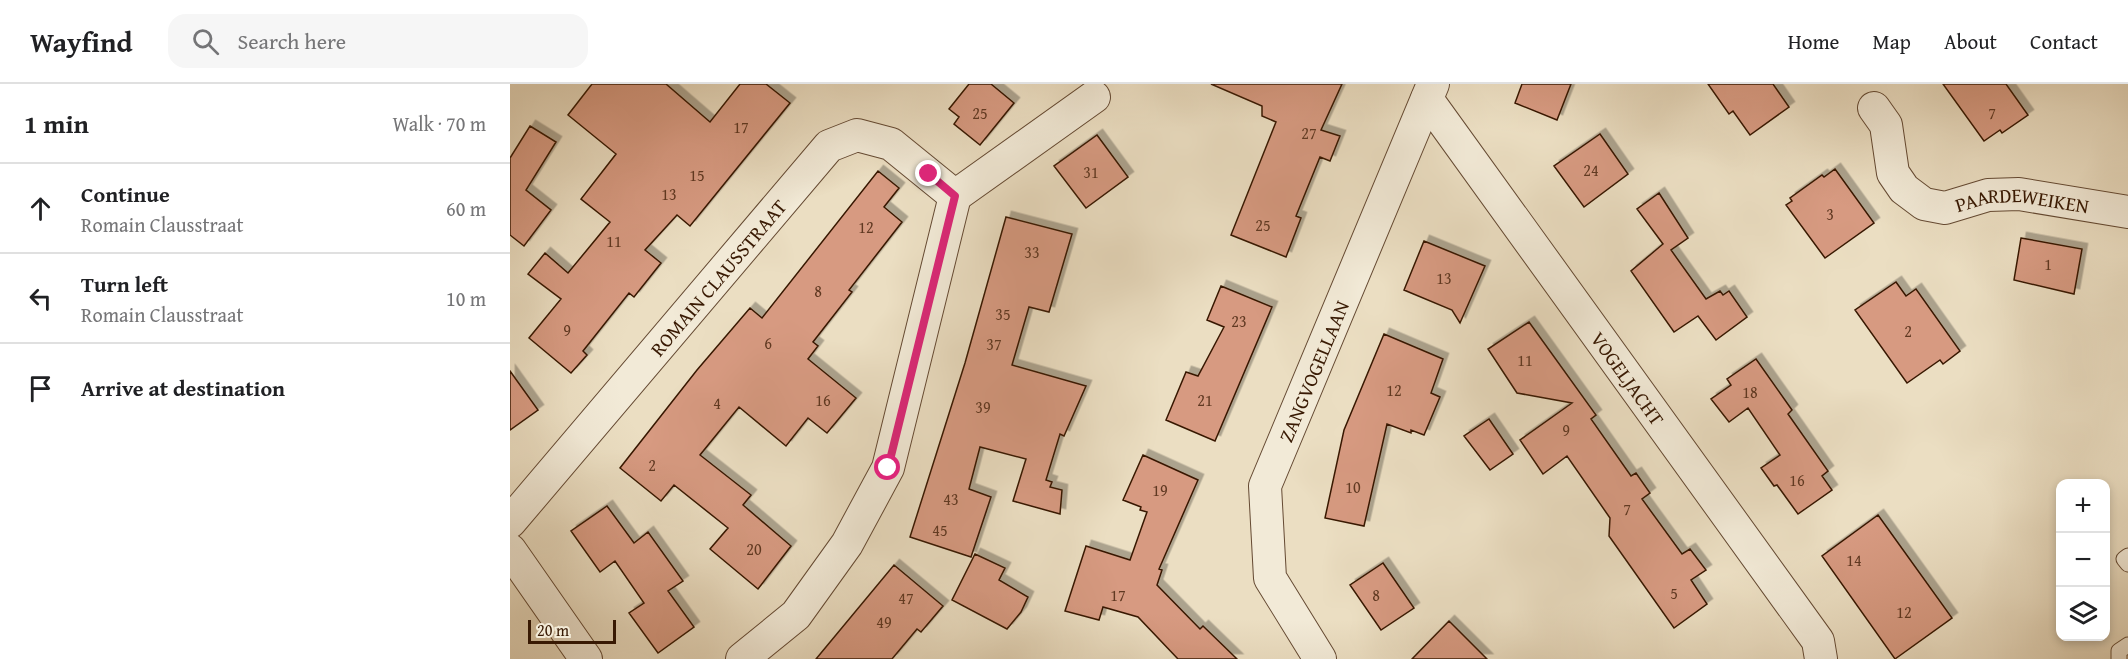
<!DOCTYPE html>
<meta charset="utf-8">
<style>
body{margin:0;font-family:"Gentium Book Plus",serif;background:#f6f6f6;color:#202124}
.controls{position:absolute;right:18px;bottom:18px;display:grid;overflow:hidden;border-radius:12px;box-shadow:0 3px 9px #0003}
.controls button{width:54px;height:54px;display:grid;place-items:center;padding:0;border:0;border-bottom:2px solid #e0e0e0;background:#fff;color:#202124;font:30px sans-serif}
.scale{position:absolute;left:18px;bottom:15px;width:88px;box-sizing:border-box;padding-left:6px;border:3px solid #381903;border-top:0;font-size:16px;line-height:21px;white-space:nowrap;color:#381903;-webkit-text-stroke:4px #f2ead7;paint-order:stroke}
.stop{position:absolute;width:18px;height:18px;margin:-14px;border:4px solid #db2777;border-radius:50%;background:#fff}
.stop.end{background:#db2777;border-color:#fff;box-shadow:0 2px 6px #0008}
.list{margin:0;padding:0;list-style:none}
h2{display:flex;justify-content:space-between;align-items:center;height:78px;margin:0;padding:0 24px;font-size:26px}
h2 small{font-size:20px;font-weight:400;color:#757577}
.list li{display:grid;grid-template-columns:39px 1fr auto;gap:18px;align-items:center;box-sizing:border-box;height:90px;padding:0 24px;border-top:2px solid #e0e0e0}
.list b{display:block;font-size:22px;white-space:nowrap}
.list p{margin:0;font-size:20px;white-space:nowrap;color:#757577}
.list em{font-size:20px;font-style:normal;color:#757577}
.icon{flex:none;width:33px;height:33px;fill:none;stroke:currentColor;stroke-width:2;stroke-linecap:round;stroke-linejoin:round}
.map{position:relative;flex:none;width:1618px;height:575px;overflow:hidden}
header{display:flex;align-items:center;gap:36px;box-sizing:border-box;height:84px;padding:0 30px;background:#fff;border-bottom:2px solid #e0e0e0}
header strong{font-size:28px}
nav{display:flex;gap:33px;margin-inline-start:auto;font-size:21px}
.search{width:420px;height:54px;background:#f6f6f6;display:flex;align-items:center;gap:15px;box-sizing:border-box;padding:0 21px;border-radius:18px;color:#757577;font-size:22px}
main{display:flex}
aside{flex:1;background:#fff}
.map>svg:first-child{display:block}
.building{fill:#d79a81;stroke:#381903;stroke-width:1.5;filter:url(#shadow)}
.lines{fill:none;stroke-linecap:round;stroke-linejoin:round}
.service-casing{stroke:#654a33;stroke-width:17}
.minor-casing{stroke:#654a33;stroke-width:34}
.service{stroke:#f2ead7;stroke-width:15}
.minor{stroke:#f2ead7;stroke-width:32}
.route{stroke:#db2777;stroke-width:8}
.labels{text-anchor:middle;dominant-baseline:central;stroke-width:5;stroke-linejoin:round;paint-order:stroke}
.number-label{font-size:16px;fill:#603922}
.street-label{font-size:20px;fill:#381903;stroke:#f2ead7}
</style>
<header>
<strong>Wayfind</strong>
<div class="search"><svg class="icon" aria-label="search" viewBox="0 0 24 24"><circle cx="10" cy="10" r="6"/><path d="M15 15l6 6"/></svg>Search here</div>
<nav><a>Home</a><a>Map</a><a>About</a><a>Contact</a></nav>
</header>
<main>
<aside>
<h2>1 min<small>Walk · 70 m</small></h2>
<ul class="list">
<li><svg class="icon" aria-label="ahead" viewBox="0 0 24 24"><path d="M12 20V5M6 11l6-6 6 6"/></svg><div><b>Continue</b><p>Romain Clausstraat</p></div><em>60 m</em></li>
<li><svg class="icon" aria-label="left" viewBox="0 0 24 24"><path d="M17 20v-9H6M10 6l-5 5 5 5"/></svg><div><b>Turn left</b><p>Romain Clausstraat</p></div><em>10 m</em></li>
<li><svg class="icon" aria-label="arrive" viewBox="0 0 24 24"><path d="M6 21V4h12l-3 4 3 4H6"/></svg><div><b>Arrive at destination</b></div></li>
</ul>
</aside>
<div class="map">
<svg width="1618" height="575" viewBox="0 0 1618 575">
<defs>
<filter id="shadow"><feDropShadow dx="5.5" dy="-5.5" stdDeviation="0" flood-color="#0004"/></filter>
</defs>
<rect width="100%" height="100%" fill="#ebdec2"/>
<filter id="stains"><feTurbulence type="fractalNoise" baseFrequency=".00333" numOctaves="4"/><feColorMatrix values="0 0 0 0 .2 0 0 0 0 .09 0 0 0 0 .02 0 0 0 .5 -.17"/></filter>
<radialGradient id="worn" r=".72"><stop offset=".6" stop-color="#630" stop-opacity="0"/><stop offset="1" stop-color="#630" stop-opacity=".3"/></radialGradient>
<path class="building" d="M 82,0 L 156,0 L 200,38 L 230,0 L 256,0 L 280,19 L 180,142 L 167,131 L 135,166 L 151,179 L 124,213 L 119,209 L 73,267 L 77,271 L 61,289 L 19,254 L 51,215 L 18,190 L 35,169 L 58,189 L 100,138 L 71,115 L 106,70 L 58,31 Z
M 459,0 L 481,0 L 504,19 L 470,61 L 444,40 L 449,33 L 439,25 Z
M 701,0 L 832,0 L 811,46 L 830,52 L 820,77 L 810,73 L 786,132 L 791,134 L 776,173 L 721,151 L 766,38 L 752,32 L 752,22 Z
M 1012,0 L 1061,0 L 1047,36 L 1005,19 Z
M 1198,0 L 1263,0 L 1279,23 L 1240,51 L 1223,27 L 1219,30 Z
M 1433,0 L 1496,0 L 1518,31 L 1492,49 L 1490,46 L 1474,57 Z
M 20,42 L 46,58 L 16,106 L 41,126 L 14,162 L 0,151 L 0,74 Z
M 1090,50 L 1118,90 L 1074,123 L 1044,82 Z
M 587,51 L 618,93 L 576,124 L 544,82 Z
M 1325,85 L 1364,139 L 1315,174 L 1276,121 L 1282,117 L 1280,114 L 1312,91 L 1314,93 Z
M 368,87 L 389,104 L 374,123 L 392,138 L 339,206 L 342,208 L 303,258 L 308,262 L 298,275 L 346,314 L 317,349 L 298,334 L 276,362 L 229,323 L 190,371 L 241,411 L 233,421 L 281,462 L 248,505 L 200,465 L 218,444 L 164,401 L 151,417 L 110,384 L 187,286 L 240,224 L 252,234 Z
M 1149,109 L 1178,154 L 1161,166 L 1196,215 L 1210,207 L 1213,211 L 1219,207 L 1237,233 L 1206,256 L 1188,232 L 1164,248 L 1121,187 L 1153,160 L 1127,125 Z
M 496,133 L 562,150 L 539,228 L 519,223 L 502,281 L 576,302 L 554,352 L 550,350 L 536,396 L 542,398 L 540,403 L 552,406 L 550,430 L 503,417 L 516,375 L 470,363 L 459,405 L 481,413 L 461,473 L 400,453 L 455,279 Z
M 1511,154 L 1572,165 L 1564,210 L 1504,196 Z
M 914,157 L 975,182 L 950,239 L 942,226 L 894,206 Z
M 1386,198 L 1396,212 L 1406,205 L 1450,267 L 1433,280 L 1430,276 L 1397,299 L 1345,226 Z
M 711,202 L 762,223 L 705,357 L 656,336 L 676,288 L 688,292 L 714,243 L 697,236 Z
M 1019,238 L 1086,331 L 1081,335 L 1121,392 L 1126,389 L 1140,409 L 1132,415 L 1172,470 L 1180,465 L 1196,486 L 1181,496 L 1197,520 L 1164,544 L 1099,452 L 1100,434 L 1057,372 L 1033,390 L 1010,356 L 1062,319 L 1007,309 L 978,265 Z
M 874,250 L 933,275 L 921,309 L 930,313 L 914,351 L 901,346 L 901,349 L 877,340 L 854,442 L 815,434 L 834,346 Z
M 1246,275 L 1282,326 L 1278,330 L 1318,387 L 1312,392 L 1322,406 L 1288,430 L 1267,401 L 1264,402 L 1251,384 L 1270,371 L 1238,324 L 1219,338 L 1201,315 L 1221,301 L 1217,295 Z
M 0,287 L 28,326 L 0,346 Z
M 979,335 L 1003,370 L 980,386 L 954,352 Z
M 633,371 L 688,396 L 649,485 L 652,486 L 647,501 L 690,545 L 693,542 L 727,575 L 668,575 L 628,533 L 593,523 L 589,536 L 555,527 L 576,462 L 620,476 L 637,428 L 630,426 L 631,423 L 613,416 Z
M 97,422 L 124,459 L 138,448 L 173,497 L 158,507 L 184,543 L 148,569 L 119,529 L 134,519 L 105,477 L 90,488 L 61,447 Z
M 1368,431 L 1442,534 L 1385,575 L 1312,472 Z
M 465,470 L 495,484 L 489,496 L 518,513 L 511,528 L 497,545 L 442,516 Z
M 873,479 L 904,524 L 871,546 L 840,501 Z
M 384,481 L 433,522 L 411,548 L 407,545 L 382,575 L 306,575 Z
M 939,537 L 977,575 L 902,575 Z"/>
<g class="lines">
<g class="service-casing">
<path id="service" d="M 1618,472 L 1614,475 L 1618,480
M 1609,575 L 1609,567 L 1618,561"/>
</g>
<g class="minor-casing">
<g id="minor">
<path id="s1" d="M 917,15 L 1308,557 L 1311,575"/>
<path id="s2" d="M 1364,24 L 1376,41 L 1383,89 L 1394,105 L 1414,120 L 1435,124 L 1478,111 L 1509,110 L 1618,128"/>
<path d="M 445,112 L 584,13"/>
<path id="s3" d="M 0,438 L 319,62 L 347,51 L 381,60 L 445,112 L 378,384 L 337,460 L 286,531 L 232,575"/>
<path d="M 0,466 L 76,575"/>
<path id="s4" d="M 810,575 L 760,494 L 755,402 L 923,0"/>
</g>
</g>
<use href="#service" class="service"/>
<use href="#minor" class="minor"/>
</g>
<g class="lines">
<path class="route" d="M 378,384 L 445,112 L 419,90"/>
</g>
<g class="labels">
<g class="number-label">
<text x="470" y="29">25</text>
<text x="1482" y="29">7</text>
<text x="231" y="43">17</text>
<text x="799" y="49">27</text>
<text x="1081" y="86">24</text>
<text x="581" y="88">31</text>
<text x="187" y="91">15</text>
<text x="159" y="110">13</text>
<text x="1320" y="130">3</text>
<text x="753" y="141">25</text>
<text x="356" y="143">12</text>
<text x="104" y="157">11</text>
<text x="522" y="168">33</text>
<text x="1538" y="180">1</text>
<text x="934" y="194">13</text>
<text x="308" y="207">8</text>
<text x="493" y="230">35</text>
<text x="729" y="237">23</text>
<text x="57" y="246">9</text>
<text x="1398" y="247">2</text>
<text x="258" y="259">6</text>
<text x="484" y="260">37</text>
<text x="1015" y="276">11</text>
<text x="884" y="306">12</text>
<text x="1240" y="308">18</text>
<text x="313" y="316">16</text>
<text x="695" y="316">21</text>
<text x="207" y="319">4</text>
<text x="473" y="323">39</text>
<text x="1056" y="346">9</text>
<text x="142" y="381">2</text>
<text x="1287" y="396">16</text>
<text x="843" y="403">10</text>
<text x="650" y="406">19</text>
<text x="441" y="415">43</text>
<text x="1117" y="425">7</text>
<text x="430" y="446">45</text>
<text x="244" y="465">20</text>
<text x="1344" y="476">14</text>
<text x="1164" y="509">5</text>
<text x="608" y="511">17</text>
<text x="866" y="511">8</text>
<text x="396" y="514">47</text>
<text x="1394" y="528">12</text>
<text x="374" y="538">49</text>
</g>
<g class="street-label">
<text stroke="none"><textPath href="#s2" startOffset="214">PAARDEWEIKEN</textPath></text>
<text stroke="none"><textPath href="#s3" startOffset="321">ROMAIN CLAUSSTRAAT</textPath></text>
<text stroke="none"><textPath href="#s4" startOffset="312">ZANGVOGELLAAN</textPath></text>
<text stroke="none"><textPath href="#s1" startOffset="344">VOGELJACHT</textPath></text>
</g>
</g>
<rect width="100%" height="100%" filter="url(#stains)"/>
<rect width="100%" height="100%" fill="url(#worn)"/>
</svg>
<div class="controls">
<button>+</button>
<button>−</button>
<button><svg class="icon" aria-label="layers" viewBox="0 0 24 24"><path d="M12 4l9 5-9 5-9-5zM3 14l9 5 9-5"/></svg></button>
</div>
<div class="scale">20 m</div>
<div class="stop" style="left:378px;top:384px"></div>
<div class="stop end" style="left:419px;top:90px"></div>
</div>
</main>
